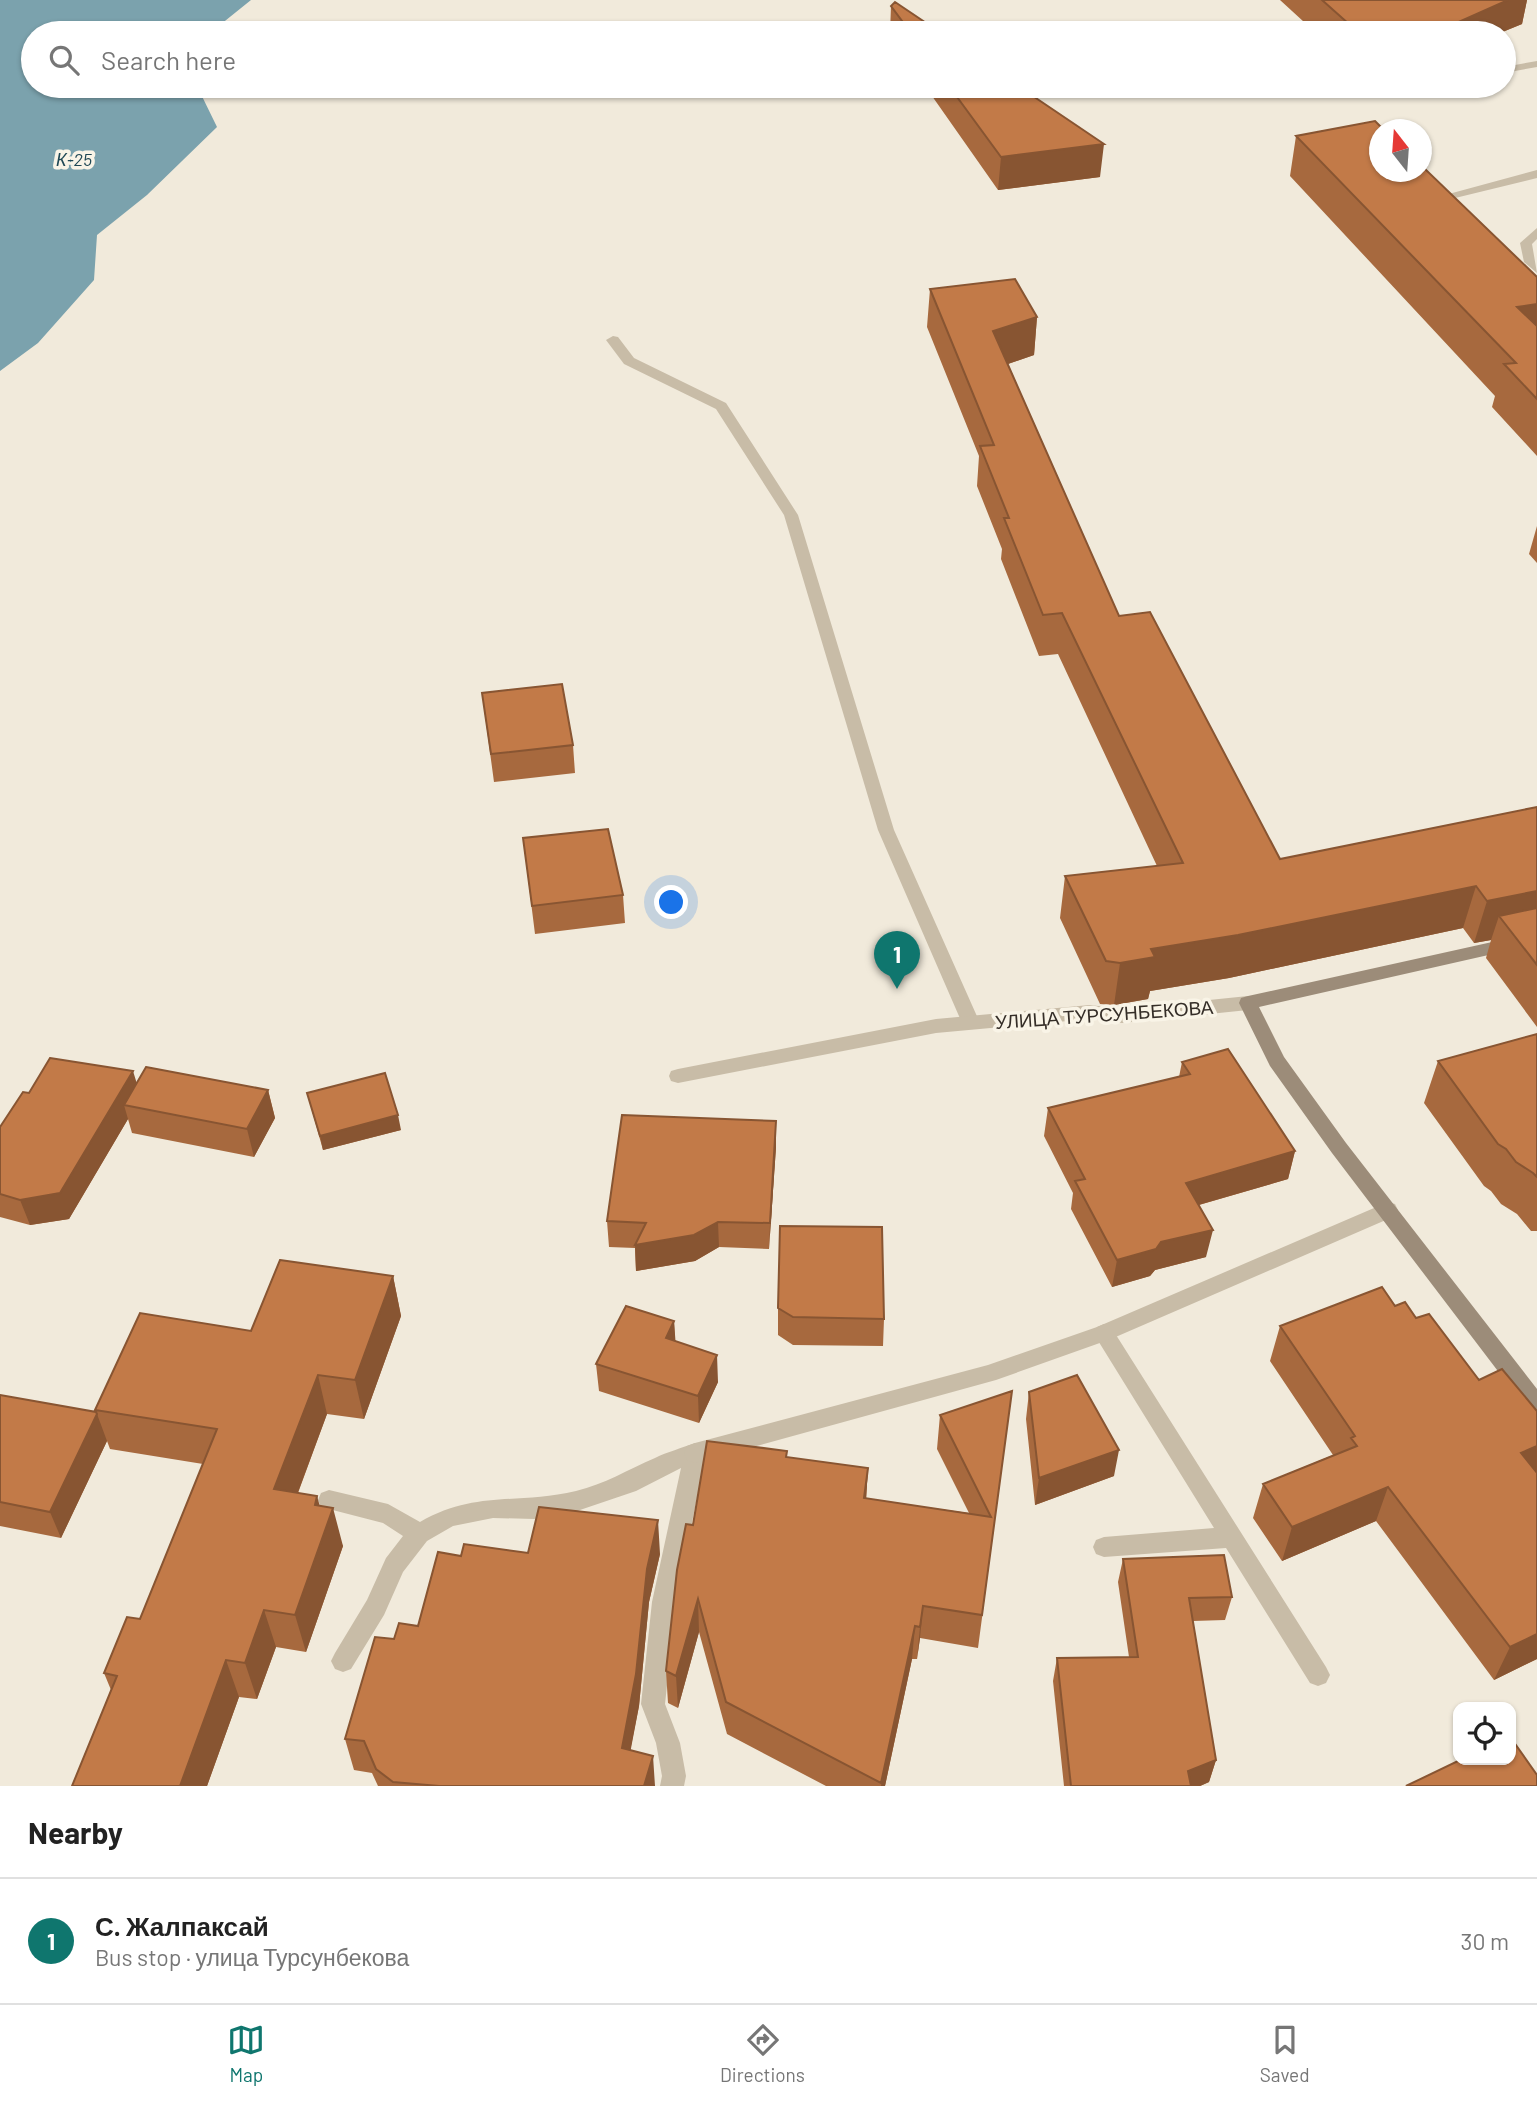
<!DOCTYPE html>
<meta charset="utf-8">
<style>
body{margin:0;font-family:Barlow,sans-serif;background:#f2f2f2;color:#222}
.controls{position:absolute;right:21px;bottom:21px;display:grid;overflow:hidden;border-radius:14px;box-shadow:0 2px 5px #0004}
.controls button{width:63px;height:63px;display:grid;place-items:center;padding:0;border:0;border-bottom:2px solid #e0e0e0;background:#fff;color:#222;font:35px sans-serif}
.compass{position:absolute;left:1369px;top:119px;width:63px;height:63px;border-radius:50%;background:#fff;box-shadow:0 2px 5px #0004;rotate:343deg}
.you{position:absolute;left:672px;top:903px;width:24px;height:24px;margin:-18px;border:5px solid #fff;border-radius:50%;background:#1a73e8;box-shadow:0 0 0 10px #1a73e833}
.badge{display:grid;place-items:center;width:46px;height:46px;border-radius:50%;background:#0f766e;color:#fff;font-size:23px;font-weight:700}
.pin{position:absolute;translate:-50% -58px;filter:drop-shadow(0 2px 4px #0008)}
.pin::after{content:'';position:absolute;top:37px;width:24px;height:21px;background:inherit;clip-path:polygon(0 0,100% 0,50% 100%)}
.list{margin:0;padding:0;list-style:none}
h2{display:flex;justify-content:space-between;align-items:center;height:91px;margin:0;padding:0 28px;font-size:30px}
h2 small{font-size:23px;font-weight:400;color:#767676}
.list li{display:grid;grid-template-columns:46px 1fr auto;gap:21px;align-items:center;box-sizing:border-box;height:126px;padding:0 28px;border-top:2px solid #e0e0e0}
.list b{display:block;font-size:26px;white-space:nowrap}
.list p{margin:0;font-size:23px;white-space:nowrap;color:#767676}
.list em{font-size:23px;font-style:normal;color:#767676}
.icon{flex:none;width:38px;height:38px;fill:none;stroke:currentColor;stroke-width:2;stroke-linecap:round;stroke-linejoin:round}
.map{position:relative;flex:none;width:1537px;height:1786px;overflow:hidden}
.search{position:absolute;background:#fff;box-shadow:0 2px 5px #0004;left:21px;right:21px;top:21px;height:77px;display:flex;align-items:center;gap:18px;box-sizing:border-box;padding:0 24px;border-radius:38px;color:#767676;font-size:26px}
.sheet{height:217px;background:#fff}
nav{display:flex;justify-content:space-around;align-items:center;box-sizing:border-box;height:98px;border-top:2px solid #e0e0e0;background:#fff;font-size:19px;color:#767676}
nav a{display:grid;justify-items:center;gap:4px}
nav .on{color:#0f766e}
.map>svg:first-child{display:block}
.water{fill:#7ba2ad}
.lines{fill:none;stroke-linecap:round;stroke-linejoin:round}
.lane{fill:#c8bca7;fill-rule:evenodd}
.street{fill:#c8bca7;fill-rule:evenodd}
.secondary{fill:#9c8c79;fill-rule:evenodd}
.wall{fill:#a7693e}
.shaded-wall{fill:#885532}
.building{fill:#c27a48;stroke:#885532;stroke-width:2}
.labels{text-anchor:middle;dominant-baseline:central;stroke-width:7;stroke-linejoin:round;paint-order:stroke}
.far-water-label{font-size:18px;font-style:italic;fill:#1f4855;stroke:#f9f4e7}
.street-label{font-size:19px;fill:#352e28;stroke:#f9f4e7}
</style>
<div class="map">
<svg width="1537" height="1786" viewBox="0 0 1537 1786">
<rect width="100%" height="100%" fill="#f1eadb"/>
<path class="water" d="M 0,0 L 251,0 L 210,33 L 33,33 L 33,86 L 197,86 L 217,127 L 147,195 L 97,235 L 94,280 L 38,343 L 0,371 Z"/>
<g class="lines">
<path class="lane" d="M 1537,61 L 1537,67 L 1504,73 L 1504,67 Z
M 1389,86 L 1412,86 L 1355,98 L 1349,95 Z
M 1537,170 L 1537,178 L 1451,199 L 1445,195 Z
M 1537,228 L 1537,239 L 1532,244 L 1537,273 L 1524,262 L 1520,243 Z
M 613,336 L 618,337 L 634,358 L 726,403 L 798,515 L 894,830 L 980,1023 L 978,1028 L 964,1028 L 962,1023 L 878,830 L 784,515 L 716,409 L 624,364 L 606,340 Z
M 1104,1324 L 1111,1327 L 1326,1667 L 1330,1675 L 1326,1683 L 1318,1686 L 1310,1683 L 1226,1548 L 1104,1557 L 1096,1554 L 1093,1547 L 1096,1540 L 1104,1537 L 1214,1528 L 1097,1339 L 1093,1333 L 1097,1327 Z
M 695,1443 L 703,1446 L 706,1453 L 676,1602 L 665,1704 L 680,1743 L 686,1776 L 684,1786 L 660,1786 L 662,1776 L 656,1743 L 641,1704 L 652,1602 L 681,1468 L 636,1491 L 577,1511 L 534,1519 L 493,1518 L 453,1526 L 427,1541 L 403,1572 L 384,1615 L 351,1669 L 343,1672 L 335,1669 L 331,1661 L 335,1653 L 367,1600 L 386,1558 L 403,1536 L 383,1523 L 321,1507 L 318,1500 L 321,1493 L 329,1490 L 388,1504 L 420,1522 C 476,1490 517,1505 576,1491 C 605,1484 627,1470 655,1458 C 667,1452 682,1448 695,1443 Z"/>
<path class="street" d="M 1248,996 L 1255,998 L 1257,1003 L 1255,1008 L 1248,1010 L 1122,1023 L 1090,1019 L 936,1033 L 678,1083 L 671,1081 L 669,1076 L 671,1071 L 678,1069 L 936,1019 L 1090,1005 L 1122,1009 Z
M 1388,1202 L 1395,1204 L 1398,1210 L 1395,1216 L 1111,1339 L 996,1380 L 695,1463 L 687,1460 L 684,1453 L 687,1446 L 695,1443 L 988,1365 L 1097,1327 Z"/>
<path class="secondary" d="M 1537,932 L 1537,944 L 1259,1007 L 1284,1057 L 1346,1143 L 1537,1389 L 1537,1414 L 1529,1412 L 1332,1153 L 1270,1066 L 1239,1003 L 1241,998 L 1248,996 Z"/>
</g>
<path class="wall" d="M 1280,0 L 1527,0 L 1522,24 L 1500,33 L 1316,33 Z
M 891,6 L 941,33 L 890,33 Z
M 925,86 L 1018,86 L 1100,177 L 998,190 Z
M 1296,136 L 1537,277 L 1537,456 L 1492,407 L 1495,396 L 1290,176 Z
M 930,289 L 1037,317 L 1034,355 L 1008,364 L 1119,616 L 1280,859 L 1537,807 L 1537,1027 L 1486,958 L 1491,940 L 1474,943 L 1463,928 L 1229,978 L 1150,991 L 1148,999 L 1114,1005 L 1100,1004 L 1060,918 L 1065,876 L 1157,866 L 1058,654 L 1039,656 L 1001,559 L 1002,549 L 977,486 L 979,456 L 927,327 Z
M 1537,526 L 1537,563 L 1529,554 Z
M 482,693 L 573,745 L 575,773 L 494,782 Z
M 523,838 L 623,895 L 625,923 L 535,934 Z
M 1537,1034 L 1537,1231 L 1531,1231 L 1517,1214 L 1501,1204 L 1491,1191 L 1484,1186 L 1424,1103 L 1438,1061 Z
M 1182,1062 L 1295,1151 L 1288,1179 L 1199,1205 L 1206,1257 L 1155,1270 L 1150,1276 L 1112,1287 L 1071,1209 L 1073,1193 L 1044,1136 L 1048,1108 L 1179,1077 Z
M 137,1083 L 268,1090 L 275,1118 L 254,1157 L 132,1133 L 128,1119 L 69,1219 L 30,1225 L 0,1217 L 0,1127 L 29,1093 Z
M 307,1093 L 401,1130 L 323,1150 Z
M 776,1121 L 776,1147 L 769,1249 L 719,1247 L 695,1261 L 636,1271 L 635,1248 L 609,1247 L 607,1221 Z
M 393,1276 L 401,1316 L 364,1419 L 327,1414 L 298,1493 L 320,1506 L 343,1546 L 306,1652 L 276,1647 L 257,1699 L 239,1697 L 207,1786 L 72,1786 L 111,1690 L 104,1673 L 140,1619 L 203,1464 L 110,1449 L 107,1441 L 61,1538 L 0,1526 L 0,1395 L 96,1412 L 95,1410 L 251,1331 Z
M 1395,1306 L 1416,1318 L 1479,1380 L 1537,1411 L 1537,1659 L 1494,1680 L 1376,1521 L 1282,1561 L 1253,1518 L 1263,1484 L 1333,1455 L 1270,1361 L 1280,1326 Z
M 778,1308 L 884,1319 L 883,1346 L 793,1345 L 778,1335 Z
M 674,1321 L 675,1341 L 718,1382 L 699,1423 L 599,1391 L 596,1364 Z
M 1012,1391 L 978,1648 L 920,1638 L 917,1659 L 912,1659 L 885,1786 L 826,1786 L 727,1734 L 699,1632 L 678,1708 L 668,1703 L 666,1671 L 693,1525 L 787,1458 L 868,1468 L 866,1499 L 969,1513 L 937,1449 L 940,1415 Z
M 1029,1392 L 1114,1476 L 1035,1505 L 1026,1419 Z
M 528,1553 L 660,1554 L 649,1602 L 639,1706 L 630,1751 L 655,1786 L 378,1786 L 372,1773 L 354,1770 L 345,1739 L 394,1639 L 418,1626 L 461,1556 Z
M 1123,1559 L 1232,1597 L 1225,1620 L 1193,1621 L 1216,1760 L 1209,1782 L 1200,1786 L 1064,1786 L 1053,1681 L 1057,1658 L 1129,1657 L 1118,1582 Z"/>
<path class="shaded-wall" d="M 1508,0 L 1527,0 L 1522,24 L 1500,33 L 1434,33 Z
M 1104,144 L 1100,177 L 998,190 L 1001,157 Z
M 1537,304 L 1537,344 L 1517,307 Z
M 1037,317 L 1034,355 L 990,370 L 993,331 Z
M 1476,886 L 1463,928 L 1229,978 L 1150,991 L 1148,999 L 1114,1005 L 1120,963 L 1151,949 Z
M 1537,891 L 1537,930 L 1499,916 L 1491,940 L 1474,943 L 1487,901 Z
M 133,1071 L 141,1097 L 124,1105 L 128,1119 L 69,1219 L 30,1225 L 20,1200 Z
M 268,1090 L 275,1118 L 254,1157 L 247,1129 Z
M 398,1115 L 401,1130 L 323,1150 L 320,1136 Z
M 776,1121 L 776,1147 L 769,1249 L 770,1223 Z
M 1295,1151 L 1288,1179 L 1181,1210 L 1186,1183 Z
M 718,1222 L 719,1247 L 695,1261 L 636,1271 L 635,1245 Z
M 1213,1230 L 1206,1257 L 1155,1270 L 1150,1276 L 1112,1287 L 1117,1260 L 1161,1242 Z
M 393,1276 L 401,1316 L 364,1419 L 355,1380 Z
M 674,1321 L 676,1348 L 666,1338 Z
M 717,1355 L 718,1382 L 699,1423 L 698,1396 Z
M 318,1375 L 327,1414 L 285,1527 L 274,1489 Z
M 97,1414 L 107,1441 L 61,1538 L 50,1512 Z
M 1537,1446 L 1537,1473 L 1521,1453 Z
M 1119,1450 L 1114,1476 L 1035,1505 L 1039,1478 Z
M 868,1468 L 866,1501 L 864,1498 Z
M 1388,1487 L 1376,1521 L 1282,1561 L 1292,1527 Z
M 317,1496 L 326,1528 L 333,1508 L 343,1546 L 306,1652 L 295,1615 L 315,1505 Z
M 658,1520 L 660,1554 L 649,1602 L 639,1706 L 625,1780 L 622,1748 L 647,1569 Z
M 698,1599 L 699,1632 L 678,1708 L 676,1676 Z
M 923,1606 L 920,1638 L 917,1659 L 920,1627 Z
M 264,1610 L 276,1647 L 257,1699 L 245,1663 Z
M 915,1626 L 912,1659 L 885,1786 L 881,1786 Z
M 1537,1634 L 1537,1659 L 1494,1680 L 1510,1647 Z
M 226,1660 L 239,1697 L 207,1786 L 180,1786 Z
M 653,1756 L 655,1786 L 644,1786 Z
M 1216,1760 L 1209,1782 L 1200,1786 L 1184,1786 L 1188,1771 Z"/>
<path class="building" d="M 1322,0 L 1508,0 L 1434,33 L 1359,33 Z
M 895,2 L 941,33 L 911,33 L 891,6 Z
M 949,86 L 1018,86 L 1104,144 L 1001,157 Z
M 1375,121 L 1384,130 L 1380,130 L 1380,172 L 1422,172 L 1422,166 L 1537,277 L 1537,304 L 1517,307 L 1537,326 L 1537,399 L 1504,364 L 1516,363 L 1296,136 Z
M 1015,279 L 1037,317 L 993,331 L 1119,616 L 1150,612 L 1280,859 L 1537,807 L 1537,891 L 1487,901 L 1476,886 L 1238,935 L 1151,949 L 1155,957 L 1120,963 L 1106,961 L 1065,876 L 1183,863 L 1062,613 L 1043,615 L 1004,518 L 1009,518 L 980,446 L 994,445 L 930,289 Z
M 562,684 L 573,745 L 491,754 L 482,693 Z
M 608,829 L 623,895 L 532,906 L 523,838 Z
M 1537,908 L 1537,965 L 1499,916 Z
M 1537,1034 L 1537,1177 L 1533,1173 L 1516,1162 L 1506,1149 L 1498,1144 L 1438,1061 Z
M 1228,1049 L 1295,1151 L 1186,1183 L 1213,1230 L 1161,1242 L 1156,1249 L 1117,1260 L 1075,1181 L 1085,1179 L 1048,1108 L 1190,1074 L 1182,1062 Z
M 50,1058 L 133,1071 L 60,1193 L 20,1200 L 0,1194 L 0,1127 L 23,1092 L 29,1093 Z
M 146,1067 L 268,1090 L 247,1129 L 124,1105 Z
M 385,1073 L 398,1115 L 320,1136 L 307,1093 Z
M 622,1115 L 776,1121 L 770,1223 L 718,1222 L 694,1235 L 635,1245 L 646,1223 L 607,1221 Z
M 780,1226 L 882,1227 L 884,1319 L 793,1317 L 778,1308 Z
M 280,1260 L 393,1276 L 355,1380 L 318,1375 L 274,1489 L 317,1496 L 315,1505 L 333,1508 L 295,1615 L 264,1610 L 245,1663 L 226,1660 L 180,1786 L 72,1786 L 117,1676 L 104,1673 L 127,1617 L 140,1619 L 217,1429 L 95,1410 L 140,1313 L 251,1331 Z
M 1382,1287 L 1395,1306 L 1405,1302 L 1416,1318 L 1429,1314 L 1479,1380 L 1502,1369 L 1537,1411 L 1537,1446 L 1521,1453 L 1537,1473 L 1537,1634 L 1510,1647 L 1388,1487 L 1292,1527 L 1263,1484 L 1357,1446 L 1351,1438 L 1355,1436 L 1280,1326 Z
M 626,1306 L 674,1321 L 666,1338 L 717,1355 L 698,1396 L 596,1364 Z
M 1077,1375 L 1119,1450 L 1039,1478 L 1029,1392 Z
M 1012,1391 L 982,1615 L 923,1606 L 920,1627 L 915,1626 L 881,1783 L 726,1702 L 698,1599 L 676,1676 L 666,1671 L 677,1570 L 686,1524 L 693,1525 L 707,1441 L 787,1451 L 786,1457 L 868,1468 L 864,1498 L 991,1517 L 940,1415 Z
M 0,1395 L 96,1412 L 97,1414 L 50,1512 L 0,1502 Z
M 539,1507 L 658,1520 L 647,1569 L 636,1674 L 622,1748 L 653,1756 L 644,1786 L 439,1786 L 393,1782 L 376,1769 L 364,1741 L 345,1739 L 375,1637 L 394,1639 L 399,1623 L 418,1626 L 438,1552 L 461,1556 L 464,1544 L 528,1553 Z
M 1224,1555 L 1232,1597 L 1189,1598 L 1216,1760 L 1188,1771 L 1191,1786 L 1071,1786 L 1057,1658 L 1138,1657 L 1123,1559 Z
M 1511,1738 L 1537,1775 L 1537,1786 L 1406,1786 L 1460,1760 L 1511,1760 Z"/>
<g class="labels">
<g class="far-water-label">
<text x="74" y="159">К-25</text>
</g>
<g class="street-label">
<text transform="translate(1104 1014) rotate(-4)">УЛИЦА ТУРСУНБЕКОВА</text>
</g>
</g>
</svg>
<div class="controls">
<button><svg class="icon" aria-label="locate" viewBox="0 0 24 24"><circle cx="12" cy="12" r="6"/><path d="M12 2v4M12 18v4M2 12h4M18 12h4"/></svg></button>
</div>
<svg class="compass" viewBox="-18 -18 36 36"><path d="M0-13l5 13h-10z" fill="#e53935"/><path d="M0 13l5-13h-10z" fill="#767676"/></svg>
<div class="you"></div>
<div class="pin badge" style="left:897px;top:989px">1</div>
<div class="search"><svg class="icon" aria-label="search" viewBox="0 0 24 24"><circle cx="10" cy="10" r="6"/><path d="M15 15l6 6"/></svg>Search here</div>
</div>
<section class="sheet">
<h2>Nearby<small></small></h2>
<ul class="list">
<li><span class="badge">1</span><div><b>С. Жалпаксай</b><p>Bus stop · улица Турсунбекова</p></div><em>30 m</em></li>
</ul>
</section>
<nav>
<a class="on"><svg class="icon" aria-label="map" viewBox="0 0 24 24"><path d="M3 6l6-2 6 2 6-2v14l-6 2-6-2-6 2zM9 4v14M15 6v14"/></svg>Map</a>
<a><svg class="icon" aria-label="directions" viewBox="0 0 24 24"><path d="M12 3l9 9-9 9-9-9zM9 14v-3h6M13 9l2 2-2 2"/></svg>Directions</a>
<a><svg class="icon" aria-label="saved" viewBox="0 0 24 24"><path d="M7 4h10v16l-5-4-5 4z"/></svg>Saved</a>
</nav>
